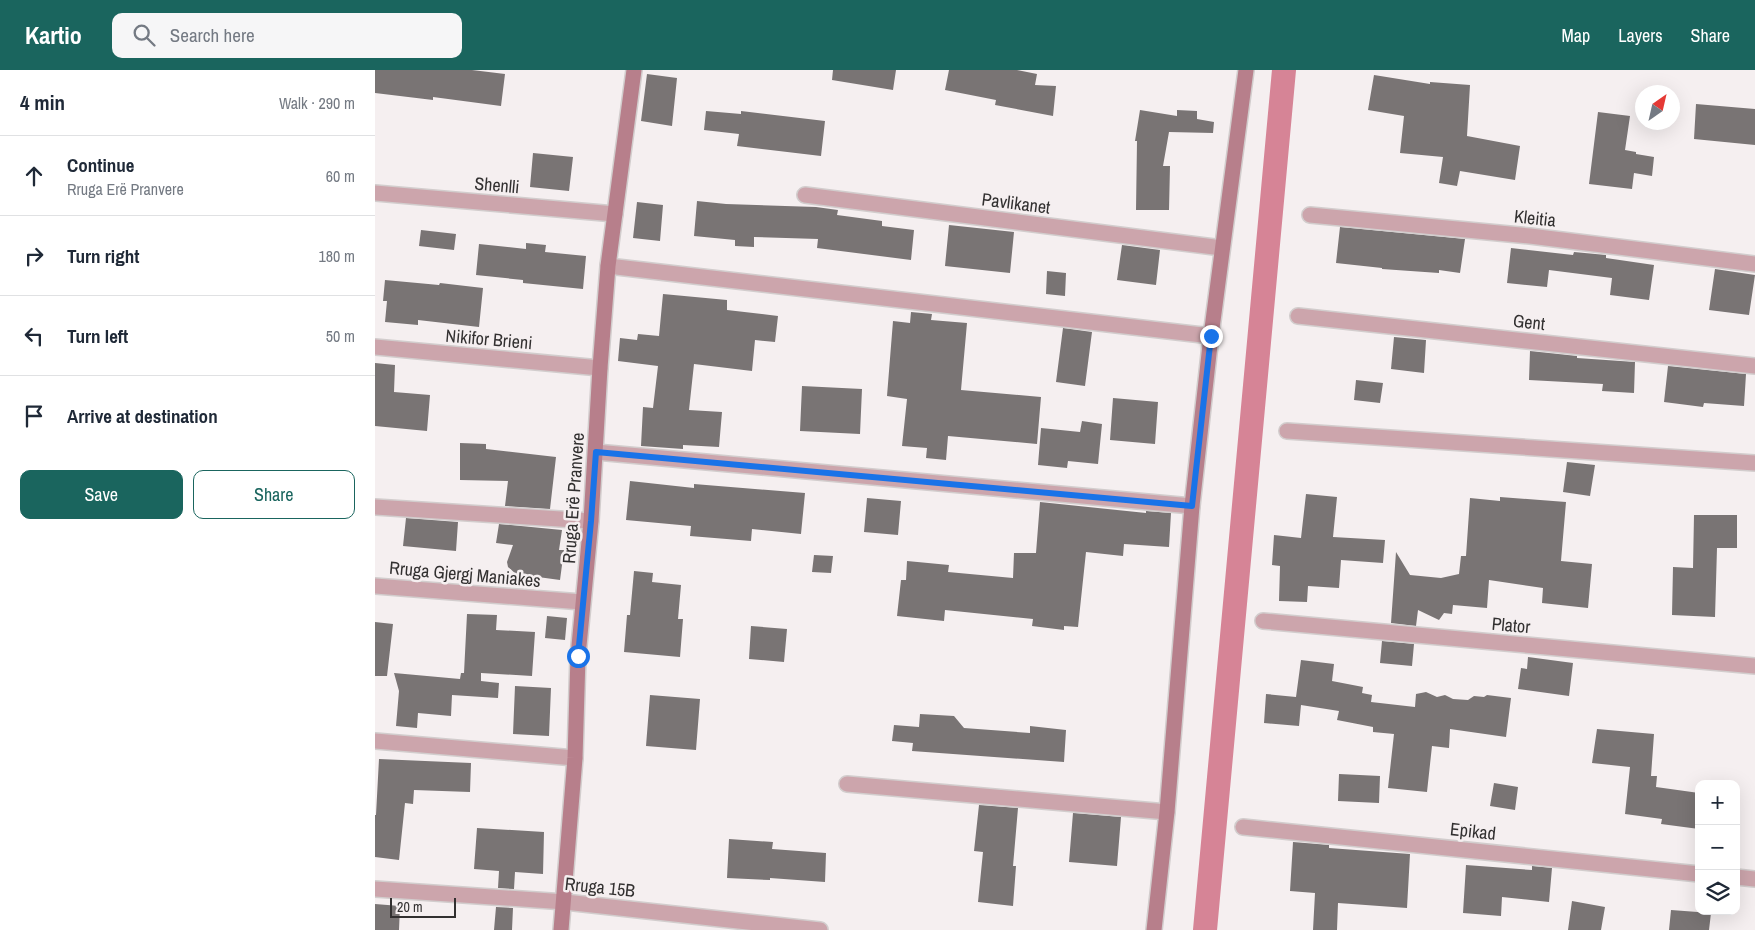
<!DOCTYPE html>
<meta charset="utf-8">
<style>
body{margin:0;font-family:"Archivo Narrow",sans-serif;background:#f6f6f7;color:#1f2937}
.controls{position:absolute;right:15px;bottom:15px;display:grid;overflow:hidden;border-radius:10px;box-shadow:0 5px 20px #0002}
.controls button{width:45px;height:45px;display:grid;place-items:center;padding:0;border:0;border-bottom:1px solid #e0e1e3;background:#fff;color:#1f2937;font:25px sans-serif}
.compass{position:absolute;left:1260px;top:15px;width:45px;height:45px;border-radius:50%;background:#fff;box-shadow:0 5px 20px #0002;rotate:34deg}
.scale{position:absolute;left:15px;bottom:12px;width:66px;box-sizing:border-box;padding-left:5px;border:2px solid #323030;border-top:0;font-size:14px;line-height:18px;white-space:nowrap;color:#323030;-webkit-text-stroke:4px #f5eff0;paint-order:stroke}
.stop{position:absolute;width:15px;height:15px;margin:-11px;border:4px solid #1a73e8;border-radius:50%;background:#fff}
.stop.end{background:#1a73e8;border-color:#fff;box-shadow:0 1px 5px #0008}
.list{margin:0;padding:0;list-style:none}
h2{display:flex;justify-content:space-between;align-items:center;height:65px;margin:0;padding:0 20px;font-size:21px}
h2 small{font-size:16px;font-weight:400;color:#747a83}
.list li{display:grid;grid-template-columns:32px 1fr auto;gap:15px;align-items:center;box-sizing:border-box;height:80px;padding:0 20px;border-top:1px solid #e0e1e3}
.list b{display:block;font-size:19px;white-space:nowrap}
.list p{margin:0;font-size:16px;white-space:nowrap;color:#747a83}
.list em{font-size:16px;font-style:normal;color:#747a83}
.actions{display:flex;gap:10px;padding:15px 20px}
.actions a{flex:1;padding:11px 0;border:1px solid #1a655e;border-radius:10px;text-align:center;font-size:18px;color:#1a655e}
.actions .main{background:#1a655e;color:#fff}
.icon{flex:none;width:28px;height:28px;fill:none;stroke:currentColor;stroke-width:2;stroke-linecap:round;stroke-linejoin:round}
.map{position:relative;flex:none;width:1380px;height:860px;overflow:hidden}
header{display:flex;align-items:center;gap:30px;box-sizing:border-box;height:70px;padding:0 25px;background:#1a655e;color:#fff}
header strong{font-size:24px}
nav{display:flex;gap:28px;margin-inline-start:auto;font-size:18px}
.search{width:350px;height:45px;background:#f6f6f7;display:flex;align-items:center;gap:12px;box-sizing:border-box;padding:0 18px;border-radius:10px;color:#747a83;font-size:19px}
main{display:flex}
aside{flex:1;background:#fff}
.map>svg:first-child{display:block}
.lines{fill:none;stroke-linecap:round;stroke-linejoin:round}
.canal{stroke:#d68496;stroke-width:24}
.building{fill:#797474}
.street-casing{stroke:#d2cdcd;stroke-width:18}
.secondary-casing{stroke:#d2cdcd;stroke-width:18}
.street{stroke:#cca5ac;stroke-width:15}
.secondary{stroke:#b77f8b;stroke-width:15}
.route{stroke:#1a73e8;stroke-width:6}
.labels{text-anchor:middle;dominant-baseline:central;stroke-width:5;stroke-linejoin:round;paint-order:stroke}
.street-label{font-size:18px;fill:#323030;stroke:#f5eff0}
</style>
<header>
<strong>Kartio</strong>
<div class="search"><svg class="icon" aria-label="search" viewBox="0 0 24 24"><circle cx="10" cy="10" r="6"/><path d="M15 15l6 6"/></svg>Search here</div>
<nav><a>Map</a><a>Layers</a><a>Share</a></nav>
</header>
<main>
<aside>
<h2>4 min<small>Walk · 290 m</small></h2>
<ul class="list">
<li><svg class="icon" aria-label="ahead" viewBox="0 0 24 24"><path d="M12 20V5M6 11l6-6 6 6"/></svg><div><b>Continue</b><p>Rruga Erë Pranvere</p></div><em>60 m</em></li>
<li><svg class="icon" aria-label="right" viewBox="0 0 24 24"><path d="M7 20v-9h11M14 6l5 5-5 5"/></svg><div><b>Turn right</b></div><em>180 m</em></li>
<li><svg class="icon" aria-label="left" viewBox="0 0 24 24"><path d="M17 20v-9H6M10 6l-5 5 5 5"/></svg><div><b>Turn left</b></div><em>50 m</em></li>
<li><svg class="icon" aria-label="arrive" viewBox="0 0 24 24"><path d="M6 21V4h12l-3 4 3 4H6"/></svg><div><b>Arrive at destination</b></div></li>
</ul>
<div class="actions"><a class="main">Save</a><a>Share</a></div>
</aside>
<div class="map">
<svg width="1380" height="860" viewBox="0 0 1380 860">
<rect width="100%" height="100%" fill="#f5eff0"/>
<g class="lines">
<path class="canal" d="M 830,860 L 909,0"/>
</g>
<path class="building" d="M 0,0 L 97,0 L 130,4 L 126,36 L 58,27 L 58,30 L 0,23 Z
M 458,0 L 521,0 L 518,20 L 457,10 Z
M 574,0 L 642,0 L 662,4 L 660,15 L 681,16 L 678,46 L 620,35 L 621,30 L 570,20 Z
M 272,4 L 302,8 L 297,56 L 266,51 Z
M 999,5 L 1055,14 L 1055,12 L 1095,15 L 1092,66 L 1145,76 L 1140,110 L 1085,101 L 1082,116 L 1064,113 L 1068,87 L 1025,83 L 1029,46 L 993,40 Z
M 1321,34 L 1380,39 L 1380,75 L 1319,69 Z
M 765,40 L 802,46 L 802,40 L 822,41 L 822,49 L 839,52 L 838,63 L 794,62 L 788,96 L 795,96 L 794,140 L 761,140 L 762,71 L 760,71 Z
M 331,41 L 366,44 L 366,41 L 450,51 L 446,86 L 362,76 L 364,64 L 329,60 Z
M 1223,42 L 1255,46 L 1250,80 L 1261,82 L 1261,84 L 1279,87 L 1277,106 L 1259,103 L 1257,119 L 1214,114 Z
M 158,83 L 198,87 L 194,121 L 155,117 Z
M 322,131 L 351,134 L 441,137 L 463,140 L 462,145 L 507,151 L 507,156 L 539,160 L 536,190 L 442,178 L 443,169 L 379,167 L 379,177 L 360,176 L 360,170 L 319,166 Z
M 262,132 L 288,135 L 285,171 L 258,168 Z
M 574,155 L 639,162 L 635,203 L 570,196 Z
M 965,157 L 1090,169 L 1085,203 L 1064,200 L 1064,203 L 1007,199 L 1007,198 L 961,193 Z
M 46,160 L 81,164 L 79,180 L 44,176 Z
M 151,173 L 171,175 L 170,182 L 211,186 L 208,219 L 148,213 L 148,210 L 101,205 L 104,174 L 151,179 Z
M 747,175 L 785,180 L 781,215 L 742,210 Z
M 1136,178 L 1198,185 L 1199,182 L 1231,185 L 1231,188 L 1279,195 L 1274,230 L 1235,225 L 1237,208 L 1174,200 L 1172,217 L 1132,213 Z
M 1340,199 L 1380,205 L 1374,245 L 1334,240 Z
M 672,201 L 691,203 L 690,226 L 671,224 Z
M 10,210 L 64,215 L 65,213 L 108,218 L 104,257 L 43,250 L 43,255 L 10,252 L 12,231 L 8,231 Z
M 288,224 L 352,230 L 352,240 L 403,246 L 400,272 L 380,270 L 377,301 L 319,294 L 314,340 L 347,342 L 344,377 L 308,375 L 308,379 L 266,376 L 268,337 L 278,338 L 283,296 L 243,291 L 245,268 L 262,270 L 263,264 L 284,266 Z
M 536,242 L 557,244 L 556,250 L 592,253 L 586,320 L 666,327 L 662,374 L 573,366 L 571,390 L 551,388 L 552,378 L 527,376 L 532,329 L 512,326 L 518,251 L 535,253 Z
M 688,258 L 717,262 L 710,316 L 681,312 Z
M 1019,267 L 1051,270 L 1049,303 L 1016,299 Z
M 1155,281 L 1202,286 L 1202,288 L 1260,292 L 1259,323 L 1227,321 L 1228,314 L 1154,310 Z
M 0,293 L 20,295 L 19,322 L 55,325 L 52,361 L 0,356 Z
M 1293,296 L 1371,304 L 1369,336 L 1329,333 L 1328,337 L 1289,332 Z
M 981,310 L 1008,313 L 1005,333 L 979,330 Z
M 427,316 L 487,319 L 485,364 L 425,361 Z
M 738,328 L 783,332 L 780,374 L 735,370 Z
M 707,351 L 727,354 L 723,394 L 693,391 L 692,398 L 663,395 L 666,358 L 705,362 Z
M 85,373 L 111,374 L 111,379 L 181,387 L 175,439 L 130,436 L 133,411 L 85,410 Z
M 1192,392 L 1220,395 L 1215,426 L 1188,422 Z
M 255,411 L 319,418 L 319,414 L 430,423 L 426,464 L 377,459 L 376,471 L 315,466 L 316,456 L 251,450 Z
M 931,424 L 962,427 L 958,467 L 1010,470 L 1008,493 L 966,490 L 964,518 L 933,516 L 932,532 L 904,531 L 905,496 L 897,495 L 899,465 L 926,468 Z
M 1125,427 L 1191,432 L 1186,491 L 1217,494 L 1213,538 L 1167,533 L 1168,518 L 1114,510 L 1112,538 L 1078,535 L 1077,544 L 1069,543 L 1064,550 L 1043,540 L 1041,556 L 1016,553 L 1021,482 L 1035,505 L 1066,508 L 1084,504 L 1086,486 L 1091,486 L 1095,428 L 1125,431 Z
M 492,428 L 526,431 L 523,465 L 489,462 Z
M 665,432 L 771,443 L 771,441 L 796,443 L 794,477 L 749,474 L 748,486 L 711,482 L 703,557 L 689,556 L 689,560 L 657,556 L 658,549 L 570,540 L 569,551 L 522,546 L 526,510 L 531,510 L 532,491 L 574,495 L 573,502 L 638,508 L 639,483 L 661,483 Z
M 1319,445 L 1362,445 L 1362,478 L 1342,478 L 1340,547 L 1297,545 L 1298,497 L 1318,498 Z
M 31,448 L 83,452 L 81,481 L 28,476 Z
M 124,454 L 187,460 L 184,480 L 189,480 L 185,510 L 141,504 L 133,497 L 132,492 L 138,475 L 121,473 Z
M 439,485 L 458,486 L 456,503 L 437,502 Z
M 259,501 L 278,503 L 277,512 L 306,515 L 303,549 L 308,549 L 305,587 L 249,582 L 252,545 L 255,545 Z
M 92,544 L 122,545 L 121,560 L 160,562 L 157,606 L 106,603 L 106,611 L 124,613 L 123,628 L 77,625 L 76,646 L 43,643 L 42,658 L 21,656 L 24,621 L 19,603 L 85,609 L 86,603 L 89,603 Z
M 172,546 L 192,548 L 190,570 L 170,568 Z
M 0,552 L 18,554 L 12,606 L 0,606 Z
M 376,556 L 412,559 L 409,592 L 374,589 Z
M 1007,571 L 1039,574 L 1037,596 L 1005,593 Z
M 1153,587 L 1198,593 L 1194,626 L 1143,619 L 1146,598 L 1152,599 Z
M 926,590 L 959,594 L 957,611 L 988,617 L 987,623 L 997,625 L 996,632 L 1040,637 L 1041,624 L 1051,622 L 1062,627 L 1070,625 L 1078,629 L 1093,630 L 1099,626 L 1109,627 L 1112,625 L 1136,628 L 1131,667 L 1075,659 L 1074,678 L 1057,676 L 1052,722 L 1013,718 L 1019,664 L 998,662 L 998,657 L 962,650 L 964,641 L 926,635 L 924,656 L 889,653 L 891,624 L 921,627 Z
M 140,616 L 176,618 L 174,666 L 138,664 Z
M 275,625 L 325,629 L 321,680 L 271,676 Z
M 545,644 L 579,646 L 589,658 L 655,663 L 655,656 L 691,660 L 689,692 L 537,681 L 538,673 L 517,671 L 519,655 L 544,657 Z
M 1222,659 L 1279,664 L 1276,706 L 1282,706 L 1281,717 L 1324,723 L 1324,759 L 1286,754 L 1287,749 L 1250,744 L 1255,697 L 1217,693 Z
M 4,689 L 96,693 L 95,722 L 39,720 L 38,734 L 30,733 L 24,790 L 0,787 L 0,745 L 1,745 Z
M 964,704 L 1005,706 L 1004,733 L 963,731 Z
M 1119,713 L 1143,717 L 1140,740 L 1115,736 Z
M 604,735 L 643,738 L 638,796 L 641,796 L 638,836 L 603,832 L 608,782 L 599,781 Z
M 698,743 L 746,747 L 742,796 L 694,792 Z
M 102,758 L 169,762 L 168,804 L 140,802 L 139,819 L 123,818 L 124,801 L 99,799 Z
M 354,769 L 398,772 L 397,779 L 451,783 L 450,812 L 395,808 L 395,810 L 352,808 Z
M 918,772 L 954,775 L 954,778 L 1035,784 L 1032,838 L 963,833 L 962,860 L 938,860 L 940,823 L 915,821 Z
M 1091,795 L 1157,800 L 1157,796 L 1177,798 L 1174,832 L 1127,827 L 1126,846 L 1088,843 Z
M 1197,831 L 1230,837 L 1226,860 L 1193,860 Z
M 0,834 L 25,836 L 24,860 L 0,860 Z
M 121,837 L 138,838 L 137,860 L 119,860 Z
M 1296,840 L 1336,843 L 1334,860 L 1294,860 Z"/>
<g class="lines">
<g class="street-casing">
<path id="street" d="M 0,123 L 240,144
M 430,125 L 847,178
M 935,145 L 1155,166 L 1380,194
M 233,196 L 836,266
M 923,246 L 1380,296
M 0,277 L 225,298
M 912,361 L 1380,393
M 221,382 L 817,436
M 0,437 L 216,451
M 0,516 L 207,532
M 888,551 L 1380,596
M 0,671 L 200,688
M 472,714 L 792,742
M 868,757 L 1324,804
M 1361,807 L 1380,809
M 0,819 L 190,832 L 445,860"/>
</g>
<g class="secondary-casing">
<path id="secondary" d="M 186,860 L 200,688 L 203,586 L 216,451 L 225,298 L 233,196 L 259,0
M 779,860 L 792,742 L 817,436 L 836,266 L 871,0"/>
</g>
<use href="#street" class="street"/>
<use href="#secondary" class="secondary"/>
</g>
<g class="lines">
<path class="route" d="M 203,586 L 216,451 L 221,382 L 817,436 L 836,266"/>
</g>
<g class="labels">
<g class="street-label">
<text transform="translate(122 115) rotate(5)">Shenlli</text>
<text transform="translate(641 133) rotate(7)">Pavlikanet</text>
<text transform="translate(1160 148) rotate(6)">Kleitia</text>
<text transform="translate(1154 252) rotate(6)">Gent</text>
<text transform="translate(114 269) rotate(5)">Nikifor Brieni</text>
<text transform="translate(198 428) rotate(-86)">Rruga Erë Pranvere</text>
<text transform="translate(90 504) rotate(5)">Rruga Gjergj Maniakes</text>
<text transform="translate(1136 555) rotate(5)">Plator</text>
<text transform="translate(1098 761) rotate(6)">Epikad</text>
<text transform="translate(225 817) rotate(6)">Rruga 15B</text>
</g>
</g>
</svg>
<div class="controls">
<button>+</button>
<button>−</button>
<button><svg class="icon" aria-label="layers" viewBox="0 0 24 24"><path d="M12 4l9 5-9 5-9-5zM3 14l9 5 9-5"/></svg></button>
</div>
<svg class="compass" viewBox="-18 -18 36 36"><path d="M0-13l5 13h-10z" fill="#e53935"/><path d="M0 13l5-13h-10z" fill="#747a83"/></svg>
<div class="scale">20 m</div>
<div class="stop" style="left:203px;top:586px"></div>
<div class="stop end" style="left:836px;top:266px"></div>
</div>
</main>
